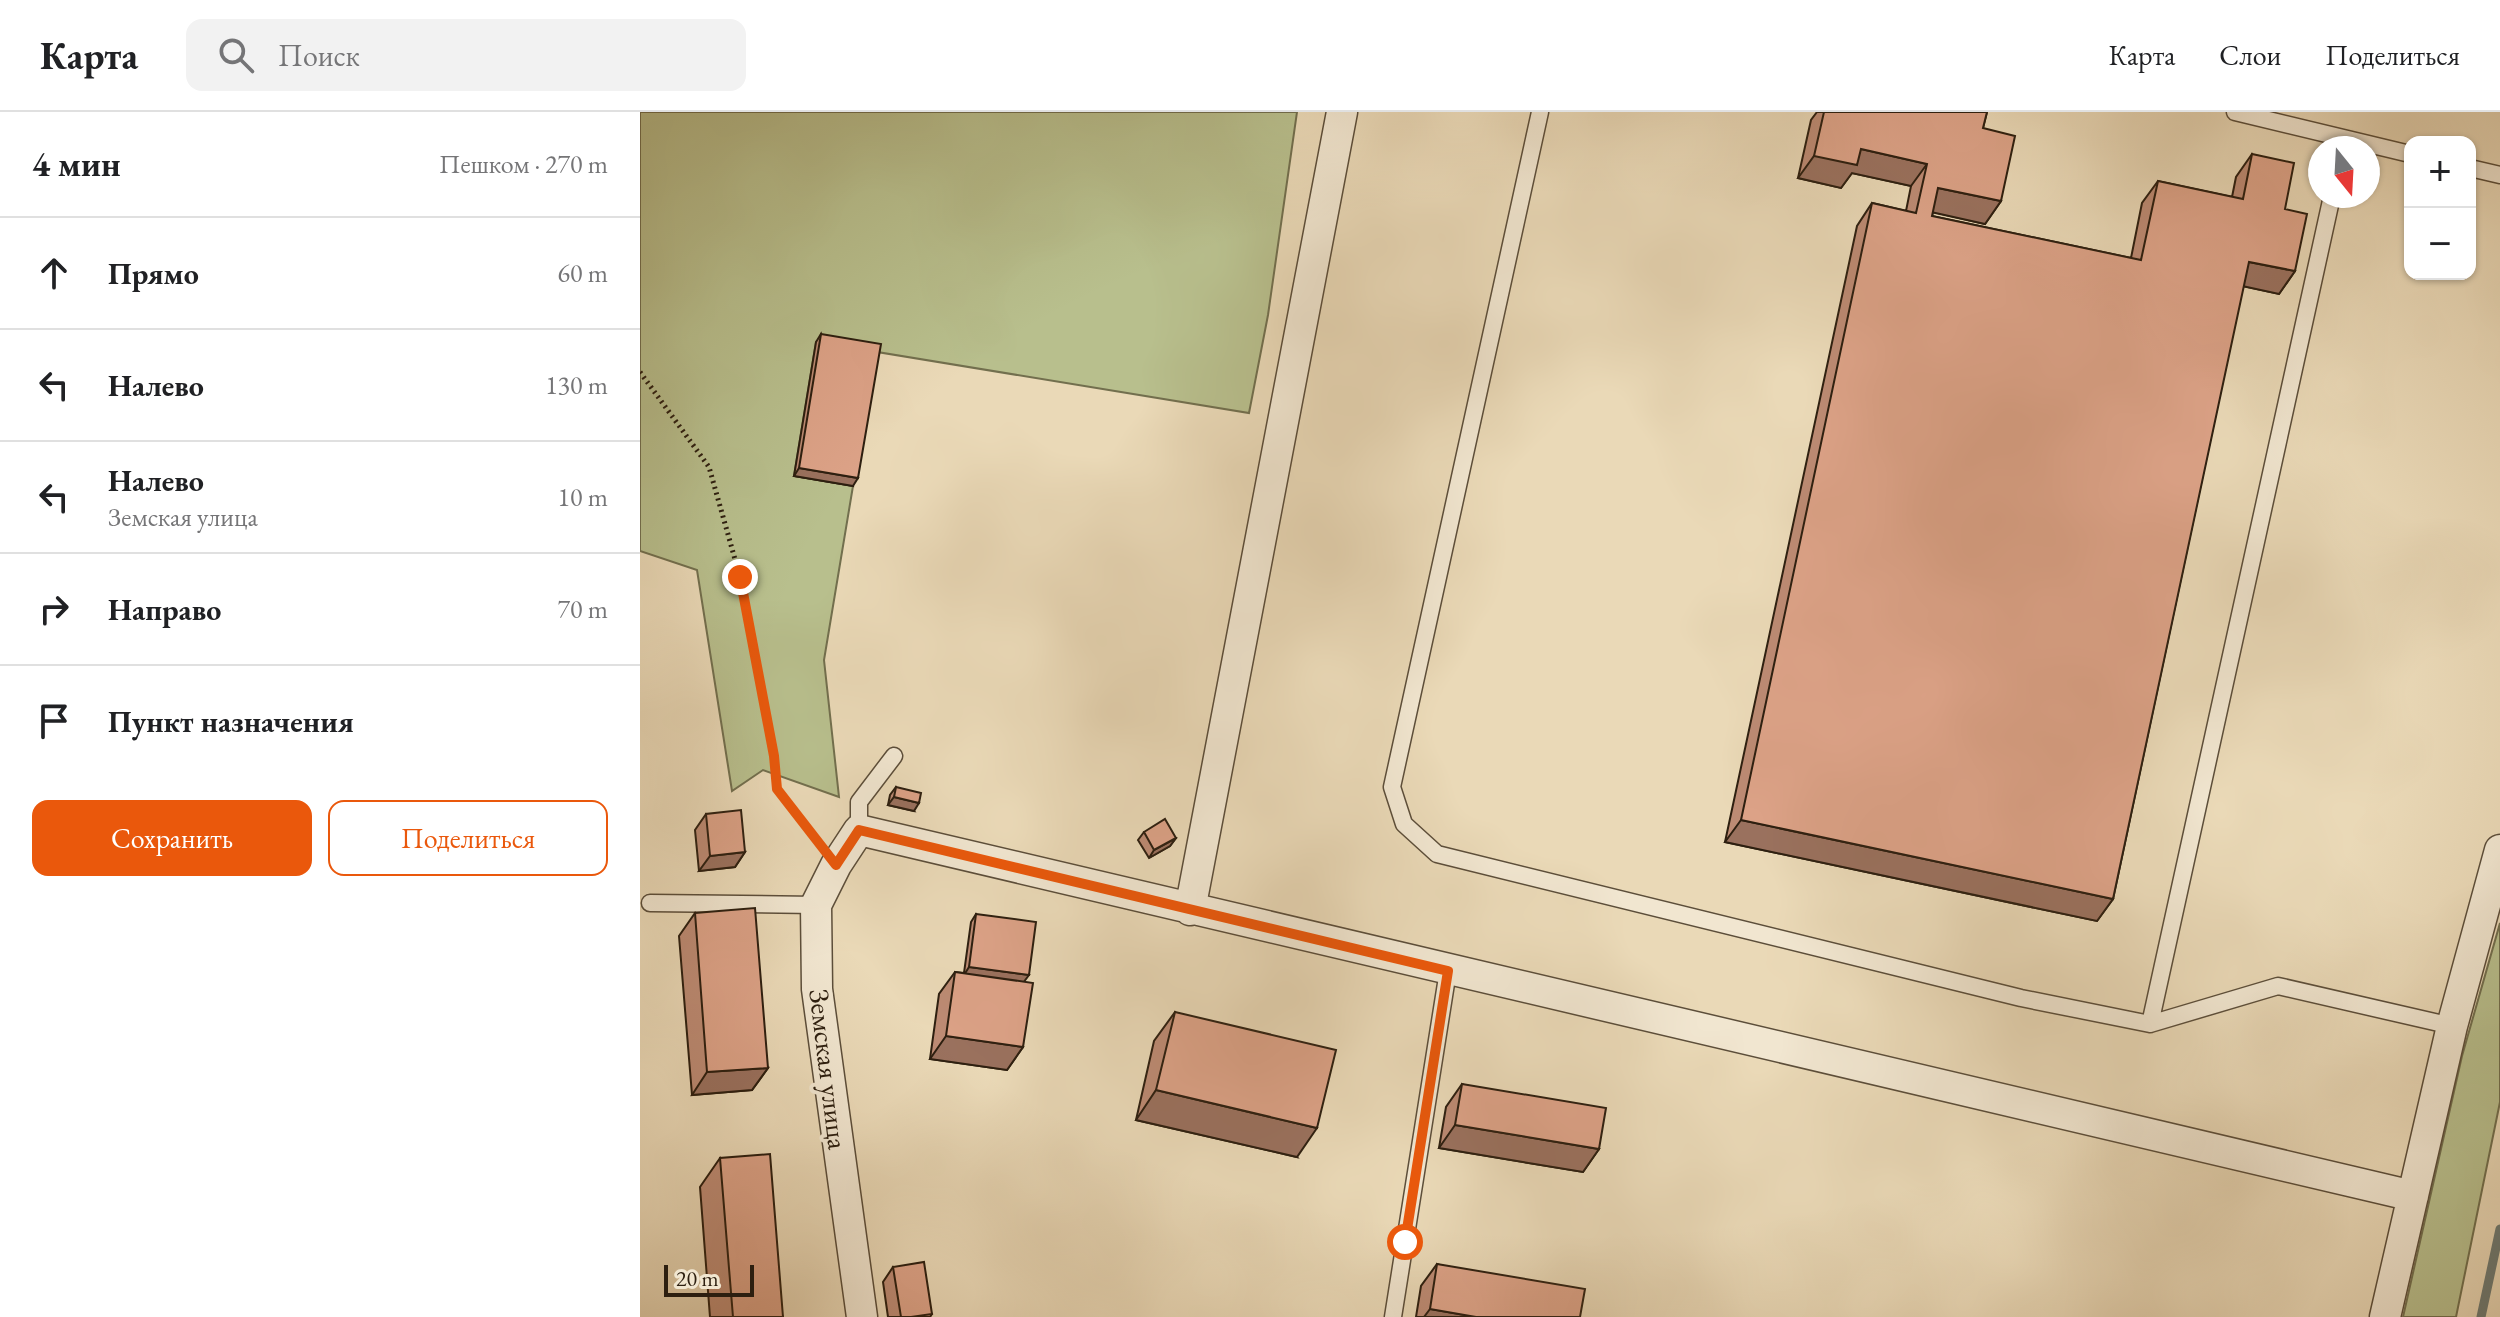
<!DOCTYPE html>
<html lang="ru">
<meta charset="utf-8">
<style>
body{margin:0;font-family:"EB Garamond",serif;background:#f2f2f2;color:#202124}
.controls{position:absolute;right:24px;top:24px;display:grid;overflow:hidden;border-radius:16px;box-shadow:0 2px 6px #0004}
.controls button{width:72px;height:72px;display:grid;place-items:center;padding:0;border:0;border-bottom:2px solid #e0e0e0;background:#fff;color:#202124;font:40px sans-serif}
.compass{position:absolute;left:1668px;top:24px;width:72px;height:72px;border-radius:50%;background:#fff;box-shadow:0 2px 6px #0004;rotate:162deg}
.scale{position:absolute;left:24px;bottom:20px;width:90px;box-sizing:border-box;padding-left:8px;border:4px solid #2d1f10;border-top:0;font-size:22px;line-height:28px;white-space:nowrap;color:#2d1f10;-webkit-text-stroke:6px #f1e6d0;paint-order:stroke}
.stop{position:absolute;width:24px;height:24px;margin:-18px;border:6px solid #ea580c;border-radius:50%;background:#fff}
.stop.end{background:#ea580c;border-color:#fff;box-shadow:0 2px 8px #0008}
.list{margin:0;padding:0;list-style:none}
h2{display:flex;justify-content:space-between;align-items:center;height:104px;margin:0;padding:0 32px;font-size:34px}
h2 small{font-size:26px;font-weight:400;color:#757577}
.list li{display:grid;grid-template-columns:52px 1fr auto;gap:24px;align-items:center;box-sizing:border-box;height:112px;padding:0 32px;border-top:2px solid #e0e0e0}
.list b{display:block;font-size:30px;white-space:nowrap}
.list p{margin:0;font-size:26px;white-space:nowrap;color:#757577}
.list em{font-size:26px;font-style:normal;color:#757577}
.actions{display:flex;gap:16px;padding:24px 32px}
.actions a{flex:1;padding:18px 0;border:2px solid #ea580c;border-radius:16px;text-align:center;font-size:28px;color:#ea580c}
.actions .main{background:#ea580c;color:#fff}
.icon{flex:none;width:44px;height:44px;fill:none;stroke:currentColor;stroke-width:2;stroke-linecap:round;stroke-linejoin:round}
.map{position:relative;flex:none;width:1860px;height:1205px;overflow:hidden}
header{display:flex;align-items:center;gap:48px;box-sizing:border-box;height:112px;padding:0 40px;background:#fff;border-bottom:2px solid #e0e0e0}
header strong{font-size:38px}
nav{display:flex;gap:44px;margin-inline-start:auto;font-size:28px}
.search{width:560px;height:72px;background:#f2f2f2;display:flex;align-items:center;gap:20px;box-sizing:border-box;padding:0 28px;border-radius:16px;color:#757577;font-size:30px}
main{display:flex}
aside{flex:1;background:#fff}
.map>svg:first-child{display:block}
.green{fill:#b8bf8d;stroke:#726f4e;stroke-width:2}
.lines{fill:none;stroke-linecap:round;stroke-linejoin:round}
.stream{stroke:#6e7b74;stroke-width:9}
.lane-casing{stroke:#5c4e3a;stroke-width:19}
.street-casing{stroke:#5c4e3a;stroke-width:33}
.path{stroke:#2d1f10;stroke-width:5;stroke-dasharray:2 4;stroke-linecap:butt}
.lane{stroke:#f1e6d0;stroke-width:16}
.street{stroke:#f1e6d0;stroke-width:30}
.wall{fill:#bd8b74;stroke:#2d1f10;stroke-width:2}
.shaded-wall{fill:#9a715e;stroke:#2d1f10;stroke-width:2}
.building{fill:#dca287;stroke:#2d1f10;stroke-width:2}
.route{stroke:#ea580c;stroke-width:10}
.labels{text-anchor:middle;dominant-baseline:central;stroke-width:8;stroke-linejoin:round;paint-order:stroke}
.street-label{font-size:28px;fill:#2d1f10;stroke:#f1e6d0}
</style>
<header>
<strong>Карта</strong>
<div class="search"><svg class="icon" aria-label="search" viewBox="0 0 24 24"><circle cx="10" cy="10" r="6"/><path d="M15 15l6 6"/></svg>Поиск</div>
<nav><a>Карта</a><a>Слои</a><a>Поделиться</a></nav>
</header>
<main>
<aside>
<h2>4 мин<small>Пешком · 270 m</small></h2>
<ul class="list">
<li><svg class="icon" aria-label="ahead" viewBox="0 0 24 24"><path d="M12 20V5M6 11l6-6 6 6"/></svg><div><b>Прямо</b></div><em>60 m</em></li>
<li><svg class="icon" aria-label="left" viewBox="0 0 24 24"><path d="M17 20v-9H6M10 6l-5 5 5 5"/></svg><div><b>Налево</b></div><em>130 m</em></li>
<li><svg class="icon" aria-label="left" viewBox="0 0 24 24"><path d="M17 20v-9H6M10 6l-5 5 5 5"/></svg><div><b>Налево</b><p>Земская улица</p></div><em>10 m</em></li>
<li><svg class="icon" aria-label="right" viewBox="0 0 24 24"><path d="M7 20v-9h11M14 6l5 5-5 5"/></svg><div><b>Направо</b></div><em>70 m</em></li>
<li><svg class="icon" aria-label="arrive" viewBox="0 0 24 24"><path d="M6 21V4h12l-3 4 3 4H6"/></svg><div><b>Пункт назначения</b></div></li>
</ul>
<div class="actions"><a class="main">Сохранить</a><a>Поделиться</a></div>
</aside>
<div class="map">
<svg width="1860" height="1205" viewBox="0 0 1860 1205">
<rect width="100%" height="100%" fill="#ead9b7"/>
<filter id="stains"><feTurbulence type="fractalNoise" baseFrequency=".0025" numOctaves="4"/><feColorMatrix values="0 0 0 0 .2 0 0 0 0 .09 0 0 0 0 .02 0 0 0 .5 -.17"/></filter>
<radialGradient id="worn" r=".72"><stop offset=".6" stop-color="#630" stop-opacity="0"/><stop offset="1" stop-color="#630" stop-opacity=".3"/></radialGradient>
<path class="green" d="M 0,0 L 657,0 L 628,203 L 609,301 L 176,230 L 154,364 L 213,374 L 184,548 L 199,685 L 123,658 L 92,679 L 57,458 L 0,439 Z
M 1860,811 L 1860,990 L 1816,1205 L 1763,1205 L 1822,944 Z"/>
<g class="lines">
<path class="stream" d="M 1841,1205 L 1860,1117"/>
<g class="lane-casing">
<path id="lane" d="M 900,0 L 752,675 L 764,712 L 797,742 L 1381,886 L 1510,912 L 1638,874 L 1812,914
M 1595,0 L 1770,42
M 1830,56 L 1860,63
M 219,718 L 219,690 L 254,644
M 10,791 L 176,793
M 1510,912 L 1692,84
M 753,1205 L 808,859"/>
</g>
<g class="street-casing">
<path id="street" d="M 550,798 L 702,0
M 222,1205 L 177,877 L 176,793 L 196,753 L 219,718 L 1773,1084
M 1745,1205 L 1812,914 L 1860,738"/>
</g>
<path class="path" d="M 0,260 L 69,355 L 100,465 L 134,644 L 137,677 L 179,731"/>
<use href="#lane" class="lane"/>
<use href="#street" class="street"/>
</g>
<path class="wall" d="M 1177,0 L 1347,0 L 1343,16 L 1361,89 L 1345,112 L 1293,100 L 1292,104 L 1491,146 L 1502,91 L 1518,69 L 1592,85 L 1596,65 L 1612,42 L 1645,97 L 1655,159 L 1639,182 L 1603,174 L 1473,787 L 1457,809 L 1085,730 L 1217,114 L 1232,91 L 1266,99 L 1271,74 L 1212,61 L 1201,76 L 1158,66 L 1171,8 Z
M 181,222 L 213,374 L 154,364 L 176,230 Z
M 256,675 L 274,699 L 248,693 L 250,683 Z
M 66,702 L 105,740 L 95,755 L 59,759 L 55,718 Z
M 504,720 L 536,726 L 530,734 L 509,746 L 498,728 Z
M 55,801 L 128,956 L 112,978 L 52,983 L 39,824 Z
M 336,802 L 384,870 L 383,935 L 367,958 L 290,947 L 299,882 L 315,860 L 324,861 L 331,810 Z
M 535,900 L 657,1045 L 496,1008 L 514,929 Z
M 822,972 L 959,1037 L 943,1060 L 799,1036 L 806,995 Z
M 80,1046 L 143,1205 L 70,1205 L 60,1075 Z
M 797,1152 L 940,1205 L 776,1205 L 781,1174 Z
M 253,1155 L 292,1202 L 290,1205 L 248,1205 L 243,1170 Z"/>
<path class="shaded-wall" d="M 1221,37 L 1287,52 L 1271,74 L 1212,61 L 1201,76 L 1158,66 L 1174,44 Z
M 1298,76 L 1361,89 L 1345,112 L 1282,98 Z
M 1609,150 L 1655,159 L 1639,182 L 1593,172 Z
M 159,356 L 218,366 L 213,374 L 154,364 Z
M 254,685 L 279,691 L 274,699 L 248,693 Z
M 1101,708 L 1473,787 L 1457,809 L 1085,730 Z
M 536,726 L 530,734 L 509,746 L 514,738 Z
M 105,740 L 95,755 L 59,759 L 70,744 Z
M 329,855 L 389,863 L 383,871 L 324,863 Z
M 306,924 L 383,935 L 367,958 L 290,947 Z
M 128,956 L 112,978 L 52,983 L 67,960 Z
M 516,978 L 677,1016 L 657,1045 L 496,1008 Z
M 815,1013 L 959,1037 L 943,1060 L 799,1036 Z
M 790,1197 L 836,1205 L 784,1205 Z"/>
<path class="building" d="M 1184,0 L 1347,0 L 1343,16 L 1375,24 L 1361,89 L 1298,76 L 1292,104 L 1501,148 L 1518,69 L 1603,87 L 1612,42 L 1654,51 L 1645,97 L 1667,102 L 1655,159 L 1609,150 L 1473,787 L 1101,708 L 1232,91 L 1276,101 L 1287,52 L 1221,37 L 1217,53 L 1174,44 Z
M 181,222 L 241,232 L 218,366 L 159,356 Z
M 256,675 L 281,681 L 279,691 L 254,685 Z
M 101,698 L 105,740 L 70,744 L 66,702 Z
M 525,707 L 536,726 L 514,738 L 504,720 Z
M 115,796 L 128,956 L 67,960 L 55,801 Z
M 336,802 L 396,810 L 389,863 L 329,855 Z
M 315,860 L 393,871 L 383,935 L 306,924 Z
M 535,900 L 696,938 L 677,1016 L 516,978 Z
M 822,972 L 966,996 L 959,1037 L 815,1013 Z
M 130,1042 L 143,1205 L 93,1205 L 80,1046 Z
M 284,1150 L 292,1202 L 271,1205 L 261,1205 L 253,1155 Z
M 797,1152 L 945,1177 L 940,1205 L 836,1205 L 790,1197 Z"/>
<g class="lines">
<path class="route" d="M 100,465 L 134,644 L 137,677 L 196,753 L 219,718 L 808,859 L 765,1130"/>
</g>
<g class="labels">
<g class="street-label">
<text transform="translate(189 957) rotate(83)">Земская улица</text>
</g>
</g>
<rect width="100%" height="100%" filter="url(#stains)"/>
<rect width="100%" height="100%" fill="url(#worn)"/>
</svg>
<div class="controls">
<button>+</button>
<button>−</button>
</div>
<svg class="compass" viewBox="-18 -18 36 36"><path d="M0-13l5 13h-10z" fill="#e53935"/><path d="M0 13l5-13h-10z" fill="#757577"/></svg>
<div class="scale">20 m</div>
<div class="stop" style="left:765px;top:1130px"></div>
<div class="stop end" style="left:100px;top:465px"></div>
</div>
</main>
